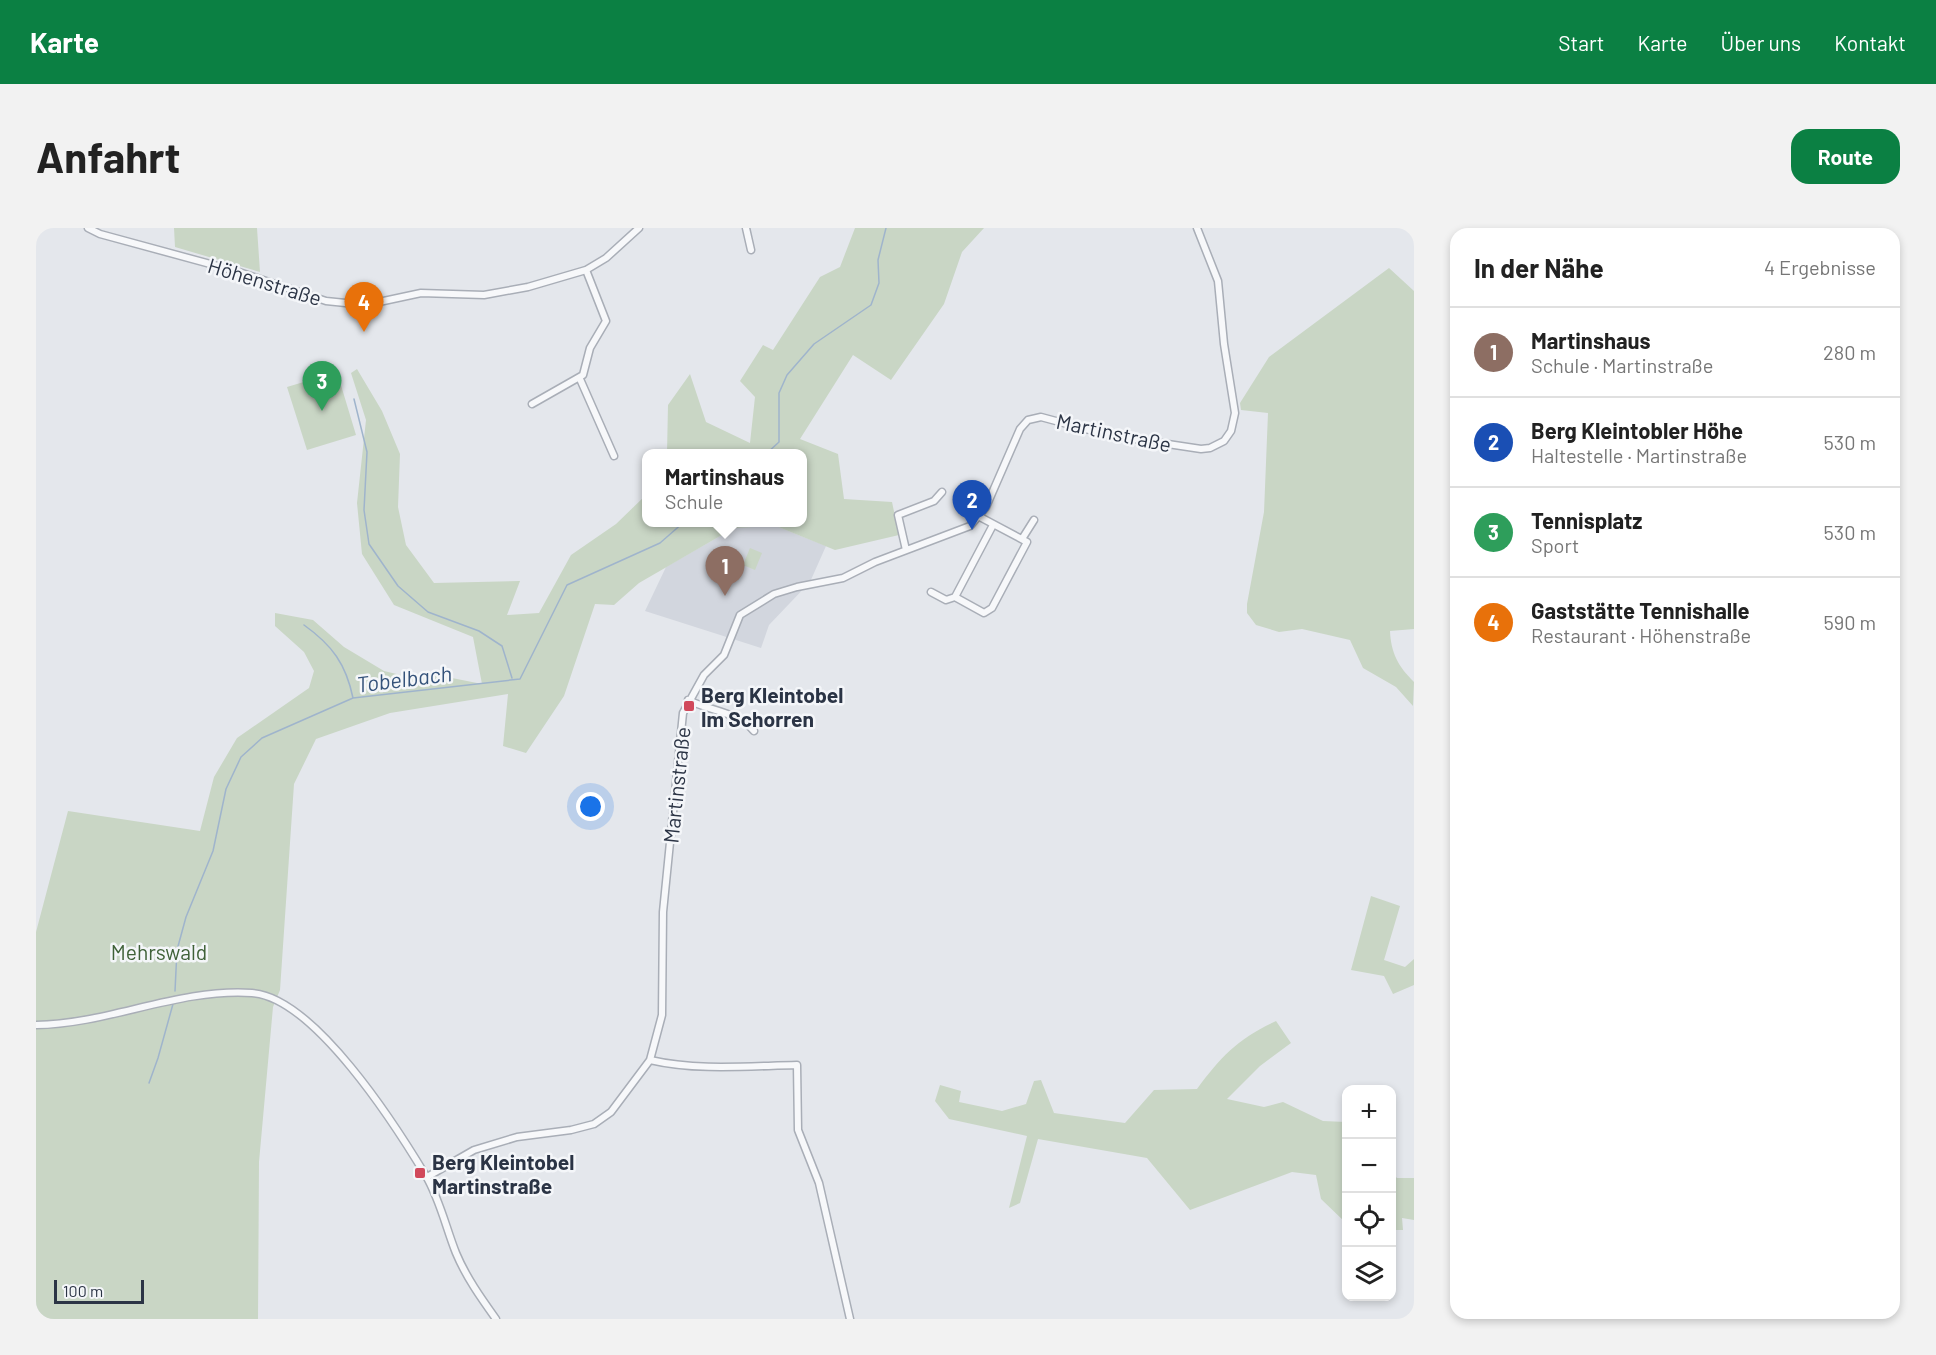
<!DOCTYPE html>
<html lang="de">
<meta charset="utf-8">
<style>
body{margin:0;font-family:Barlow,sans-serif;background:#f2f2f2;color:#222}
.controls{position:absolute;right:18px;bottom:18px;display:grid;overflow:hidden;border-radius:12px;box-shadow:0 3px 9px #0003}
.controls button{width:54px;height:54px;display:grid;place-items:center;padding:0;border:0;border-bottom:2px solid #e0e0e0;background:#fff;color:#222;font:30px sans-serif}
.scale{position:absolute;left:18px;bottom:15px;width:90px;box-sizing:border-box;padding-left:6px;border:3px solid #2b3445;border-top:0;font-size:16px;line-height:21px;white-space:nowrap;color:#2b3445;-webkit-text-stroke:4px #f4f6f9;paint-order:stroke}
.you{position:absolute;left:555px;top:579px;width:21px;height:21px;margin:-15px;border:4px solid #fff;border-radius:50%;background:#1a73e8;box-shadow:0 0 0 9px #1a73e833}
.badge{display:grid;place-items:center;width:39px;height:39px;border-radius:50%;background:#0b8043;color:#fff;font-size:20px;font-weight:700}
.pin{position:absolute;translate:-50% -50px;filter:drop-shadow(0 2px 3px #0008)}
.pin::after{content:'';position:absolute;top:32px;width:21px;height:18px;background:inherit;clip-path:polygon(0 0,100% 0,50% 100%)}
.popup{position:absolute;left:606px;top:221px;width:165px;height:78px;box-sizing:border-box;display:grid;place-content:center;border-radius:12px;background:#fff;filter:drop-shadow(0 2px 4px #0005);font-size:20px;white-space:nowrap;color:#767676}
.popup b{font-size:22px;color:#222}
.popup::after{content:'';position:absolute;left:50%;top:100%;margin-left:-12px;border:12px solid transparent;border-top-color:#fff}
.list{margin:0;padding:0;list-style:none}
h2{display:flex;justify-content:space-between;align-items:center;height:78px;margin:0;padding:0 24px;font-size:26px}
h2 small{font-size:20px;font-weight:400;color:#767676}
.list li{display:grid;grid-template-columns:39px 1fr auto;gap:18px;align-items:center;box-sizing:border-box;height:90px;padding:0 24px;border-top:2px solid #e0e0e0}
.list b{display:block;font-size:22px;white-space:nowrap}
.list p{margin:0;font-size:20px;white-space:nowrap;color:#767676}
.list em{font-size:20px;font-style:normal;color:#767676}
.icon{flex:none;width:33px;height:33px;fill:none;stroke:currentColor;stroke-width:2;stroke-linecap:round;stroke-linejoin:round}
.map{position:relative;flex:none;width:1378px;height:1091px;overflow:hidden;border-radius:18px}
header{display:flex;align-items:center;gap:36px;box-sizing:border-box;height:84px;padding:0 30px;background:#0b8043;color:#fff}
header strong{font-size:28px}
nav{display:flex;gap:33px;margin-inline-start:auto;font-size:21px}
.intro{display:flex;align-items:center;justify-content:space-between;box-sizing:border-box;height:144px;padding:0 36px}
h1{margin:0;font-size:42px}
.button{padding:15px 27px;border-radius:18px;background:#0b8043;color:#fff;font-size:21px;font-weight:700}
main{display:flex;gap:36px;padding:0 36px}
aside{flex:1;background:#fff;border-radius:18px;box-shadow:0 3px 9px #0003}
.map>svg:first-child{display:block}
.built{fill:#d2d6de}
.green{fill:#c9d6c5}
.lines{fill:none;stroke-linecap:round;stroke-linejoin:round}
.stream{stroke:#9fb4cc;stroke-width:1.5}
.minor-casing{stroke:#a9aeb7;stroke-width:9}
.minor{stroke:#f7f8fa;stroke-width:6}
.poi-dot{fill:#d1495b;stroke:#f4f6f9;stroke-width:2}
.labels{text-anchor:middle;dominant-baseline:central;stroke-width:5;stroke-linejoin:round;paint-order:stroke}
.street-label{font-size:21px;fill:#2b3445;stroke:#f4f6f9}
.poi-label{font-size:21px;font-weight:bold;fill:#2b3445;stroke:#f4f6f9;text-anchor:start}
.park-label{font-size:21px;fill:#3f6138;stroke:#f4f6f9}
.water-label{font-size:22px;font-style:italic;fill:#34527a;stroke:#f4f6f9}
</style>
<header>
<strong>Karte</strong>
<nav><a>Start</a><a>Karte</a><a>Über uns</a><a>Kontakt</a></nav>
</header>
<div class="intro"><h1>Anfahrt</h1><a class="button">Route</a></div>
<main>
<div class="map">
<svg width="1378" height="1091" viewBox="0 0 1378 1091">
<rect width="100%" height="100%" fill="#e4e7ec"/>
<path class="built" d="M 740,298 L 790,318 L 774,354 L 733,397 L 725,420 L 609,383 L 630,339 L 698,300 Z"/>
<path class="green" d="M 138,0 L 221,0 L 224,44 L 139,19 Z
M 819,0 L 948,0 L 926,24 L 908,76 L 855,152 L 817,127 L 764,211 L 802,226 L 808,271 L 856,274 L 863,307 L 799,322 L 740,298 L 698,300 L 603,355 L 578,377 L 559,376 L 528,468 L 490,525 L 467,518 L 472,466 L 354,485 L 280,511 L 258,556 L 244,762 L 237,779 L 223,934 L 222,1091 L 0,1091 L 0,704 L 32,583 L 164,603 L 178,549 L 201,510 L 273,460 L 278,443 L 268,424 L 239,398 L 239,385 L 277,392 L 308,419 L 348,443 L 369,448 L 397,444 L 406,448 L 446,456 L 437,409 L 358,377 L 326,326 L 321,275 L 330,192 L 315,145 L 321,141 L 346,183 L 364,226 L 362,279 L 370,317 L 398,355 L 484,353 L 471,387 L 503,385 L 535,327 L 580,296 L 611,266 L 611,294 L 767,294 L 767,226 L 631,225 L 632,177 L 654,146 L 670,194 L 714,215 L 719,169 L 704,153 L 727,117 L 737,122 L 784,49 L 804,39 Z
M 1353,40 L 1378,63 L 1378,401 L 1354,403 C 1355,425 1362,438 1378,454 L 1377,478 L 1360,459 L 1327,440 L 1314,412 L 1266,401 L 1243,404 L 1220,397 L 1211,385 L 1211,376 L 1228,284 L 1232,185 L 1205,182 L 1204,175 L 1233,129 Z
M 301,144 L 320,207 L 271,222 L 251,159 Z
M 714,320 L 726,325 L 719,342 L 707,337 Z
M 1335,668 L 1364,678 L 1348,732 L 1369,739 L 1378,731 L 1378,757 L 1357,766 L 1348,748 L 1315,742 Z
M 1240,793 L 1255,815 L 1224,838 L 1191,871 L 1228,879 L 1247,874 L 1287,893 L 1310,894 L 1310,995 L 1285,971 L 1280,947 L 1256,944 L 1154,982 L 1111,930 L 1002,911 L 984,975 L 973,980 L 991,908 L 913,891 L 899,873 L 904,857 L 925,863 L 923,874 L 966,883 L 990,876 L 998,853 L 1005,852 L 1018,885 L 1089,895 L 1118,862 L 1161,861 C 1185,828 1203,810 1240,793 Z
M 1356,945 L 1361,950 L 1378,950 L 1378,992 L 1366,990 L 1367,1002 L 1356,1002 Z"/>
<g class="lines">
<path class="stream" d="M 318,171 L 331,224 L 328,282 L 333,316 L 362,358 L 392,384 L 443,403 L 466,418 L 476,450
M 730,226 L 743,214 L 743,165 L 751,147 L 778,116 L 835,77 L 843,55 L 842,32 L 850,0
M 268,397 C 296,417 310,436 317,470
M 139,763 L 141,722 L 150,689 L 177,623 L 190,561 L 205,529 L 226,510 L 317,470 L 484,451 L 531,357 L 624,315 L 648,294
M 113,855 L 122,830 L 137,776"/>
<g class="minor-casing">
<path id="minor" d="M 52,0 L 64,6 L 200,43 L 290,73 L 329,77 L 385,65 L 448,67 L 492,59 L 550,42 L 570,30 L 603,0
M 710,0 L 715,22
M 544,151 L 578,228
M 496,176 L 547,147 L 554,120 L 570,93 L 550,42
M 944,289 L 991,314 L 956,380 L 948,385 L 919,369 L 957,297
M 986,311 L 998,292
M 870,322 L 862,287 L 898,273 L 906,264
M 895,364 L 910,372 L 919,369
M 652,472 C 674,483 702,484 718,503
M 0,797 C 73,796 142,760 216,765 C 278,769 360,898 390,948 C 404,972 410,1000 420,1025 C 430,1049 445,1070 460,1091
M 614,832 C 661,843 713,838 761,837 L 762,902 L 783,955 L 814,1091
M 391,949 L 438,922 L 481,909 L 535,902 L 558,896 L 575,884 L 614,832 L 626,787 L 627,684 L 647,485 L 668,447 L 688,427 L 704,387 L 738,366 L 761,359 L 807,350 L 839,334 L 934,298 L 950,279 L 984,201 L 992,192 L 1005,189 L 1072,207 L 1165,221 L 1174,220 L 1188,213 L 1195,203 L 1199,185 L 1188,116 L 1182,53 L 1161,0"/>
</g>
<use href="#minor" class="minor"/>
</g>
<g class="poi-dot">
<rect x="647" y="472" width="12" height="12" rx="3"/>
<rect x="378" y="939" width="12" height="12" rx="3"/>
</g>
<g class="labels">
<g class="street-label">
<text transform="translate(229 53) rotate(17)">Höhenstraße</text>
<text transform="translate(1078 204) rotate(12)">Martinstraße</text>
<text transform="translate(640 557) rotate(-84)">Martinstraße</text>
</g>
<g class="poi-label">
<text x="665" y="466">Berg Kleintobel<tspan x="665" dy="24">Im Schorren</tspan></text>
<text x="396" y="933">Berg Kleintobel<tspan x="396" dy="24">Martinstraße</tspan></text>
</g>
<g class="park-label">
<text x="123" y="723">Mehrswald</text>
</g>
<g class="water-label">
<text transform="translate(368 450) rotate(-7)">Tobelbach</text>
</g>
</g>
</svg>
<div class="controls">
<button>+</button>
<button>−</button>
<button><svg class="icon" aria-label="locate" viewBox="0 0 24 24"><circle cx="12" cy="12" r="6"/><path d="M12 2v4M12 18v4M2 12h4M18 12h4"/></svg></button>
<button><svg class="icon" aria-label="layers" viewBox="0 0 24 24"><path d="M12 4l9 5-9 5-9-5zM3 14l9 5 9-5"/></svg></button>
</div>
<div class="scale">100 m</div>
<div class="you"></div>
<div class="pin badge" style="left:689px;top:368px;background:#8d6e63">1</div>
<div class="popup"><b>Martinshaus</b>Schule</div>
<div class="pin badge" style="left:936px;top:302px;background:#1a4fb4">2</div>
<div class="pin badge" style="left:286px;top:183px;background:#2e9e5b">3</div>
<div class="pin badge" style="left:328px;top:104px;background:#e8710a">4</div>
</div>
<aside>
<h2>In der Nähe<small>4 Ergebnisse</small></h2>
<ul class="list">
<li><span class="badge" style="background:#8d6e63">1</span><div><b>Martinshaus</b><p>Schule · Martinstraße</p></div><em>280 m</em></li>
<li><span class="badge" style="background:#1a4fb4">2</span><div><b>Berg Kleintobler Höhe</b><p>Haltestelle · Martinstraße</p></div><em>530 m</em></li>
<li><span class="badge" style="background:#2e9e5b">3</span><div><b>Tennisplatz</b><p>Sport</p></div><em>530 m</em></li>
<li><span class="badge" style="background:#e8710a">4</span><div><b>Gaststätte Tennishalle</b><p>Restaurant · Höhenstraße</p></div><em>590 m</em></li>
</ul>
</aside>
</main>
